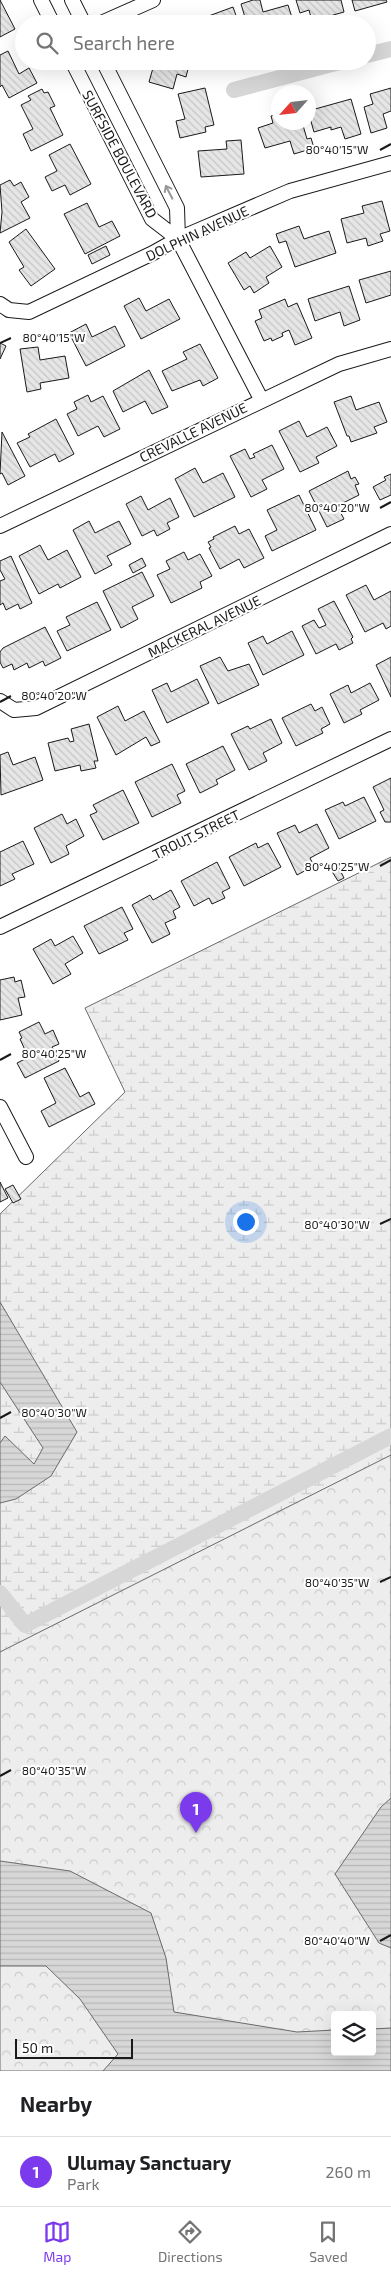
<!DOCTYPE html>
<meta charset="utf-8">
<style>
body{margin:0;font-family:"Exo 2",sans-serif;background:#f2f2f2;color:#202124}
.controls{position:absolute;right:15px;bottom:15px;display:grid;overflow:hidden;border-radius:5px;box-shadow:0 5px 20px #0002}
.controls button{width:45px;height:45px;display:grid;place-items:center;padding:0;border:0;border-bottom:1px solid #e0e0e0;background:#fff;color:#202124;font:25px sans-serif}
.compass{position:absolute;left:271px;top:85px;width:45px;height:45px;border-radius:50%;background:#fff;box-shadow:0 5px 20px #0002;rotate:243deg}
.scale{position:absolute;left:15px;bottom:12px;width:118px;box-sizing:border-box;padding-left:5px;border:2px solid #1a1a1a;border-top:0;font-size:14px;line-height:18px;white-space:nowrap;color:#1a1a1a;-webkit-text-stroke:4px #fff;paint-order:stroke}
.you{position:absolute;left:245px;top:1221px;width:18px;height:18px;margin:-12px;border:4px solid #fff;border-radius:50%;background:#1a73e8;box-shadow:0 0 0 8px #1a73e833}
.badge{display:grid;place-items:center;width:32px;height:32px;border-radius:50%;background:#7c3aed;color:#fff;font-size:16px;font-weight:700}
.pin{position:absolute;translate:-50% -41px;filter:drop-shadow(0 1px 2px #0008)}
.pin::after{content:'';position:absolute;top:26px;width:18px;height:15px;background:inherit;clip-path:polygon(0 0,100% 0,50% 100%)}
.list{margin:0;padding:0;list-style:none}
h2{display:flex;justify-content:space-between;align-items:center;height:65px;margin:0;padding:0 20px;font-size:21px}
h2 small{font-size:16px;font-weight:400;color:#757577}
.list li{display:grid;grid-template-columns:32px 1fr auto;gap:15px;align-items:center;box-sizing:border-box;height:70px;padding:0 20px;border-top:1px solid #e0e0e0}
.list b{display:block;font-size:19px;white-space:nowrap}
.list p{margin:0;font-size:16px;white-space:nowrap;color:#757577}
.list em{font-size:16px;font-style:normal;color:#757577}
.icon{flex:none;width:28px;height:28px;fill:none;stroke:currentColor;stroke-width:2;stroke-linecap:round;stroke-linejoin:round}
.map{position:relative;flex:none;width:391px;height:2071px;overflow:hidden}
.search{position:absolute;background:#fff;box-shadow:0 5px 20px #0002;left:15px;right:15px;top:15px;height:55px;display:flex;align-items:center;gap:12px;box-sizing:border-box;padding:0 18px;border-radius:28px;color:#757577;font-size:19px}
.sheet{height:135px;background:#fff}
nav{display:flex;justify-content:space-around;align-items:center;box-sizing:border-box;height:70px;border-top:1px solid #e0e0e0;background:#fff;font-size:14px;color:#757577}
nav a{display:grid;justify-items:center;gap:2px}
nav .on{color:#7c3aed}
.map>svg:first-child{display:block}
.wetland{fill:url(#wetland-marsh);stroke:#6a6a6a;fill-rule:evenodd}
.park{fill:url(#park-crowns);stroke:#6a6a6a;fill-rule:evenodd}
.water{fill:url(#water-rules);stroke:#6a6a6a}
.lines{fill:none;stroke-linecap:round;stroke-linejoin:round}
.canal{stroke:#d7d7d7;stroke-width:16}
.building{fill:url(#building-back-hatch);stroke:#1a1a1a}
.minor-casing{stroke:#1a1a1a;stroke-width:16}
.minor{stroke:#fff;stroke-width:14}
.oneway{stroke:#989898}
.ticks{fill:none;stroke:#1a1a1a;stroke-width:2}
.labels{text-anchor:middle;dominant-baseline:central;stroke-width:4;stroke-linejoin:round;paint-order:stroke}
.street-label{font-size:14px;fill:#1a1a1a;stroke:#fff}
.ticks-label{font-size:12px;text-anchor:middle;fill:#1a1a1a;stroke:#fff;stroke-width:4;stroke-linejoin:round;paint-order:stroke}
</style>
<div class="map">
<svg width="391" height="2071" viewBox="0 0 391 2071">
<defs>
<pattern id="wetland-marsh" width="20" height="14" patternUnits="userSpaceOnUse" patternTransform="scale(1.25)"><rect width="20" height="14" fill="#ededed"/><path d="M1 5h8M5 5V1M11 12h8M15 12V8" fill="none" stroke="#cbcbcb"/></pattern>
<pattern id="park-crowns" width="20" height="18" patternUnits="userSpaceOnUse" patternTransform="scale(1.25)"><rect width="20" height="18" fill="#ededed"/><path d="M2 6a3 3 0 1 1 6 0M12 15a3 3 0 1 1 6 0" fill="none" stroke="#cbcbcb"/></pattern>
<pattern id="water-rules" width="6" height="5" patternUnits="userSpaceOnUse" patternTransform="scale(1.25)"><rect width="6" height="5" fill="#d7d7d7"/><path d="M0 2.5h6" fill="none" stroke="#b8b8b8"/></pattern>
<pattern id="building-back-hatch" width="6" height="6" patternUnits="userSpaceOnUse" patternTransform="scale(1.25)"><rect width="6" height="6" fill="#e6e6e6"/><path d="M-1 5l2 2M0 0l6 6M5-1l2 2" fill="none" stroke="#c5c5c5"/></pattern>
</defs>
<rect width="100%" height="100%" fill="#fff"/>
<path class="wetland" d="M 391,857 L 391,2071 L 0,2071 L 0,1214 L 125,1092 L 85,1008 ZM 335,2015 L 372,2015 L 372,2052 L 335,2052 Z"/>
<path class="park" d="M 391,1455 L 391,2071 L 0,2071 L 0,1652 ZM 335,2015 L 372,2015 L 372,2052 L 335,2052 Z"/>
<path class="water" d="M 0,1302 L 77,1432 L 51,1476 L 16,1499 L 0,1503 L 0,1443 L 5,1436 L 34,1464 L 43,1448 L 0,1382 Z
M 391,1798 L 391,1948 L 379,1943 L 335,1874 L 381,1807 Z
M 0,1861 L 70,1871 L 151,1913 L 166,1958 L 174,2012 L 297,2032 L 335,2030 L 335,2052 L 372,2052 L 372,2029 L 391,2028 L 391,2071 L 103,2071 L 118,2054 L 80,1999 L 46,1966 L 0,1966 Z"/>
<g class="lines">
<path class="canal" d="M 367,55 L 391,49
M 234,90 L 343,61
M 0,1593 L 25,1625 L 391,1436"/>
</g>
<path class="building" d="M 0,0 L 15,29 L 0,37 Z
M 253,0 L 260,0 L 263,12 L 288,5 L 294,24 L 247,24 L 241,4 Z
M 296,0 L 341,0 L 344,12 L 312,21 L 309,10 L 300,13 Z
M 352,0 L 386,0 L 387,2 L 355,11 Z
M 233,7 L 239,24 L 196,24 L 195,21 Z
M 8,51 L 19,74 L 29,68 L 37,83 L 9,98 L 2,85 L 0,87 L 0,55 Z
M 155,61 L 190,61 L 186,77 L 177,74 L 173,89 L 149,82 Z
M 205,88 L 214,125 L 205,127 L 206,132 L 180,138 L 176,121 L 185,119 L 178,94 Z
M 391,88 L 391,111 L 383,114 L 387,128 L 371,133 L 364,107 L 373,104 L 370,94 Z
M 42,89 L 44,93 L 48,92 L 55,106 L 50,108 L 63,135 L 31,151 L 23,134 L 33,129 L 21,105 L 31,100 L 28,96 Z
M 351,99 L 361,134 L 345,139 L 341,127 L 331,130 L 331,127 L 314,132 L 308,111 Z
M 278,114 L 278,122 L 302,122 L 307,139 L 311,138 L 314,148 L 294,154 L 290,141 L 265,148 L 258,128 L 273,123 L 271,116 Z
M 241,140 L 244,174 L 201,177 L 198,151 L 227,149 L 226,141 Z
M 70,144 L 91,184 L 70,195 L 65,185 L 52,191 L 45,177 L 57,171 L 49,155 Z
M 10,180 L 14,186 L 21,182 L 29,197 L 21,202 L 30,218 L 0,233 L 2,212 L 0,185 Z
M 382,201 L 390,231 L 380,234 L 383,241 L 368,246 L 366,238 L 347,243 L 341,219 L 364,213 L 362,206 Z
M 87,203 L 99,227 L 112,221 L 120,236 L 85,254 L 64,214 Z
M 299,226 L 304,239 L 329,231 L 336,253 L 295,267 L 286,241 L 279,243 L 276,234 Z
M 26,229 L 55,269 L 31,286 L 19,270 L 24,267 L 9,242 Z
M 106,246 L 110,255 L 92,264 L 88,255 Z
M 270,246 L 282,267 L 266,277 L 269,283 L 254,293 L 250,286 L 244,290 L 228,263 L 246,252 L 250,258 Z
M 391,271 L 391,295 L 366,303 L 359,280 Z
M 349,286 L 360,320 L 344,326 L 340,312 L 315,321 L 308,299 Z
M 139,298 L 146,311 L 169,299 L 180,319 L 141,339 L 124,306 Z
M 285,299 L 288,307 L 297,303 L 312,338 L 295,345 L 289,330 L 282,333 L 283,336 L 272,341 L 271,338 L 264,341 L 255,321 L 262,318 L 259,310 Z
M 86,324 L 92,337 L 115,326 L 125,346 L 86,366 L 69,333 Z
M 0,343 L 6,346 L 0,359 Z
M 200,344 L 218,378 L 203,386 L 200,380 L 172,391 L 162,371 L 187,359 L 183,352 Z
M 38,347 L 40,360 L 65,356 L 69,378 L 40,383 L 41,389 L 27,392 L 20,349 Z
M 149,370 L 168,407 L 152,414 L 145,401 L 123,412 L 113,391 Z
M 88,395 L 91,402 L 103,396 L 120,429 L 104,437 L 98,426 L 78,436 L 67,414 L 77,409 L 74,402 Z
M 351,396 L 356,410 L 379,402 L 387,422 L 374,427 L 377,433 L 351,442 L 349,436 L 347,436 L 334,402 Z
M 56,419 L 74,454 L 59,462 L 55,454 L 30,467 L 17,443 L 30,437 L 28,434 Z
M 299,421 L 307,437 L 327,427 L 337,446 L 316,457 L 319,463 L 300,472 L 279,431 Z
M 2,432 L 25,476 L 8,485 L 2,473 L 0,474 Z
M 272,445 L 284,469 L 262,480 L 267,489 L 251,497 L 230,456 L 245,449 L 250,459 L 255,457 L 253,454 Z
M 195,468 L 203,483 L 223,473 L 235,497 L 194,517 L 175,479 Z
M 348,471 L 351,479 L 355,477 L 359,484 L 355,485 L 359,495 L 337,506 L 344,519 L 327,527 L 309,491 Z
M 391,474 L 391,495 L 380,500 L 373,487 L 386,480 L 384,477 Z
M 299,495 L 316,530 L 272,551 L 265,536 L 277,530 L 267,510 Z
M 141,496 L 148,510 L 170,498 L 179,517 L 167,523 L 170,529 L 157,536 L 154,530 L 142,536 L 126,504 Z
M 89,521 L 95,533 L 119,521 L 131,544 L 107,556 L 112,565 L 95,574 L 73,530 Z
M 235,526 L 239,534 L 249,529 L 264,558 L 244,568 L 239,559 L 220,569 L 209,548 L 211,547 L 208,542 L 214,539 L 213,537 Z
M 40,545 L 48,560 L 67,550 L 81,577 L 60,588 L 58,584 L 39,594 L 19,556 Z
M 184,552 L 188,560 L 200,554 L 212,576 L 200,582 L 202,588 L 171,603 L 157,575 L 170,569 L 166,561 Z
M 11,556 L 32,603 L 20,609 L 18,604 L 6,610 L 3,603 L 0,605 L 0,581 L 5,579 L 0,570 L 0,561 Z
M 142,558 L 146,566 L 133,573 L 129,565 Z
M 142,572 L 154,596 L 132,607 L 138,619 L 121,628 L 103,591 Z
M 366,585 L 374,600 L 391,591 L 391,626 L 386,629 L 383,623 L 365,632 L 346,595 Z
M 334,601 L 353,637 L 351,639 L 353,643 L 339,650 L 336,644 L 316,654 L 302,626 L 314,620 L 319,628 L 326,625 L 318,609 Z
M 97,602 L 111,630 L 67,651 L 57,631 L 70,625 L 66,617 Z
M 45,627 L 61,658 L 45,666 L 43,661 L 29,668 L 27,663 L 14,670 L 12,664 L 3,668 L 0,662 L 0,652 L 3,648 Z
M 292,631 L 304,655 L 263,675 L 248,643 L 263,636 L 267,644 Z
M 220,657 L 228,671 L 249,664 L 259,685 L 218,704 L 200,666 Z
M 391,657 L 391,697 L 376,665 Z
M 197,679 L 209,703 L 167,723 L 152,690 L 167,683 L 171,692 Z
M 370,683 L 379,700 L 360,710 L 362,714 L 344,723 L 330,694 L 348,685 L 351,693 Z
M 311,704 L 315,711 L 322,707 L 330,724 L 321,729 L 323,733 L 296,746 L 282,718 Z
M 118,706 L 125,721 L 144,711 L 160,742 L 151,746 L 146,737 L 116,755 L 97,717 Z
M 271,719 L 282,743 L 263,753 L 267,761 L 249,770 L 231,734 L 248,726 L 250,729 Z
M 89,724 L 98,761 L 94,761 L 96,768 L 81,771 L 80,765 L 55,771 L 48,743 L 68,738 L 70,742 L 74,741 L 71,729 Z
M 223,746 L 235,770 L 216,780 L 218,784 L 200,793 L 186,764 Z
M 8,752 L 13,765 L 35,757 L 43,780 L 1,795 L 0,755 Z
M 172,764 L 185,791 L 177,795 L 181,803 L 152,817 L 135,782 Z
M 391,778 L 391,822 L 385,822 L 380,812 L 384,810 L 373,787 Z
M 123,790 L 139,823 L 103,840 L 90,815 L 97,812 L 93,805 Z
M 364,797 L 376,821 L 339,839 L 325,810 L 343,802 L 345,806 Z
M 62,814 L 67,824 L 76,819 L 84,836 L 66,846 L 69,854 L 51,863 L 34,828 Z
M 317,824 L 329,848 L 310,858 L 314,866 L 297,875 L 277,833 L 295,825 L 299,833 Z
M 23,841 L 34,864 L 12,874 L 15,879 L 0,886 L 0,852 Z
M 256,843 L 258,848 L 268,843 L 281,867 L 244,886 L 229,857 Z
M 217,862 L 230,888 L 222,892 L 225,898 L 212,904 L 209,898 L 194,906 L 181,881 Z
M 338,866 L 344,878 L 338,881 L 331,870 Z
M 171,890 L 180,907 L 173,911 L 176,918 L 165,923 L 170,934 L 152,943 L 132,905 L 150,895 L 153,900 Z
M 122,907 L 133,929 L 124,933 L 128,940 L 99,954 L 84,926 Z
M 73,936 L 83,953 L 65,964 L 71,974 L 53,984 L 33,949 L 51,939 L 55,946 Z
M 14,977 L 15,982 L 21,980 L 25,997 L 18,998 L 22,1015 L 0,1020 L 0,980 Z
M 39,1022 L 45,1034 L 53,1030 L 59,1044 L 52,1047 L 59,1061 L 25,1078 L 17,1063 L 31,1056 L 28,1049 L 25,1050 L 20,1039 L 22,1038 L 19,1032 Z
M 65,1068 L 80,1097 L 89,1092 L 95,1104 L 49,1127 L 41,1111 L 56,1103 L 44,1078 Z
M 0,1182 L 8,1198 L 0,1202 Z
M 13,1185 L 21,1199 L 13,1203 L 5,1189 Z"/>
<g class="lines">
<g class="minor-casing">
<path id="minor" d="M 41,0 L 53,24
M 72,0 L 84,24
M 99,24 L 153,0
M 72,61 L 152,219 L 178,239 L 261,399
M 103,61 L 177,208 L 178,239
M 0,304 L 9,310 L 29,312 L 153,253 L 178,239 L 290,191 L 391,163
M 0,526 L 339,364 L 391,349
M 0,701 L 14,710 L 36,708 L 391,534
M 0,927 L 391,739
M 0,1107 L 26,1157"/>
</g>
<use href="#minor" class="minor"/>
</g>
<defs><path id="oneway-shaft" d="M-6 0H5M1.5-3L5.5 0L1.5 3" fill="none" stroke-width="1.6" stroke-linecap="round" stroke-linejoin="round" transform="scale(1.25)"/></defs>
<use class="oneway" href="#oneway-shaft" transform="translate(169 192) rotate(-117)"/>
<path class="ticks" d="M 380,150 L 391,144M 0,343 L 11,338M 380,508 L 391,502M 0,702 L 11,696M 380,866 L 391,860M 0,1060 L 11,1054M 380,1224 L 391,1219M 0,1418 L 11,1412M 380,1582 L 391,1577M 0,1776 L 11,1770M 380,1941 L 391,1935"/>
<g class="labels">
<g class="street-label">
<text transform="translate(120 154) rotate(62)">SURFSIDE BOULEVARD</text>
<text transform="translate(197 233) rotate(-25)">DOLPHIN AVENUE</text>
<text transform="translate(193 432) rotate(-26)">CREVALLE AVENUE</text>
<text transform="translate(204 626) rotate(-26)">MACKERAL AVENUE</text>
<text transform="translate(196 834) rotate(-26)">TROUT STREET</text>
</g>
</g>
<g class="ticks-label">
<text x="337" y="154">80°40'15"W</text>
<text x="54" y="342">80°40'15"W</text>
<text x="337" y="512">80°40'20"W</text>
<text x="54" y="700">80°40'20"W</text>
<text x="337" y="871">80°40'25"W</text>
<text x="54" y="1058">80°40'25"W</text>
<text x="337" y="1229">80°40'30"W</text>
<text x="54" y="1417">80°40'30"W</text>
<text x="337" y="1587">80°40'35"W</text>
<text x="54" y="1775">80°40'35"W</text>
<text x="337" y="1945">80°40'40"W</text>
</g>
</svg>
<div class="controls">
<button><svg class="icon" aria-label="layers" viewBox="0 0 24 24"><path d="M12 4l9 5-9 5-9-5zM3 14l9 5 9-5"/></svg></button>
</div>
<svg class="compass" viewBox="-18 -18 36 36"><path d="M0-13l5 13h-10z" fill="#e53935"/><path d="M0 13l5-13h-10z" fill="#757577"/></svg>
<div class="scale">50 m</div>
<div class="you"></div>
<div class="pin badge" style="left:196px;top:1833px">1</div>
<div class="search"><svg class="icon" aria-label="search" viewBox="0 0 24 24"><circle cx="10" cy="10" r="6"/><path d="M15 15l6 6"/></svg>Search here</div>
</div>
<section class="sheet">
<h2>Nearby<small></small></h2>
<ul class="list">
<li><span class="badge">1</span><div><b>Ulumay Sanctuary</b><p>Park</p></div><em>260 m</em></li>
</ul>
</section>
<nav>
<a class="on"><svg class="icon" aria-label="map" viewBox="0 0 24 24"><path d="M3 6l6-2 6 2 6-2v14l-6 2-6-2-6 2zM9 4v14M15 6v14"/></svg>Map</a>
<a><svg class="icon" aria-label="directions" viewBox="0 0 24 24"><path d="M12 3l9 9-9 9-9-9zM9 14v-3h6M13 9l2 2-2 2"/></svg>Directions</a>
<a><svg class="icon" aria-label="saved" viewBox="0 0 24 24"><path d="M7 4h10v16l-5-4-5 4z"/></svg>Saved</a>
</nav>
